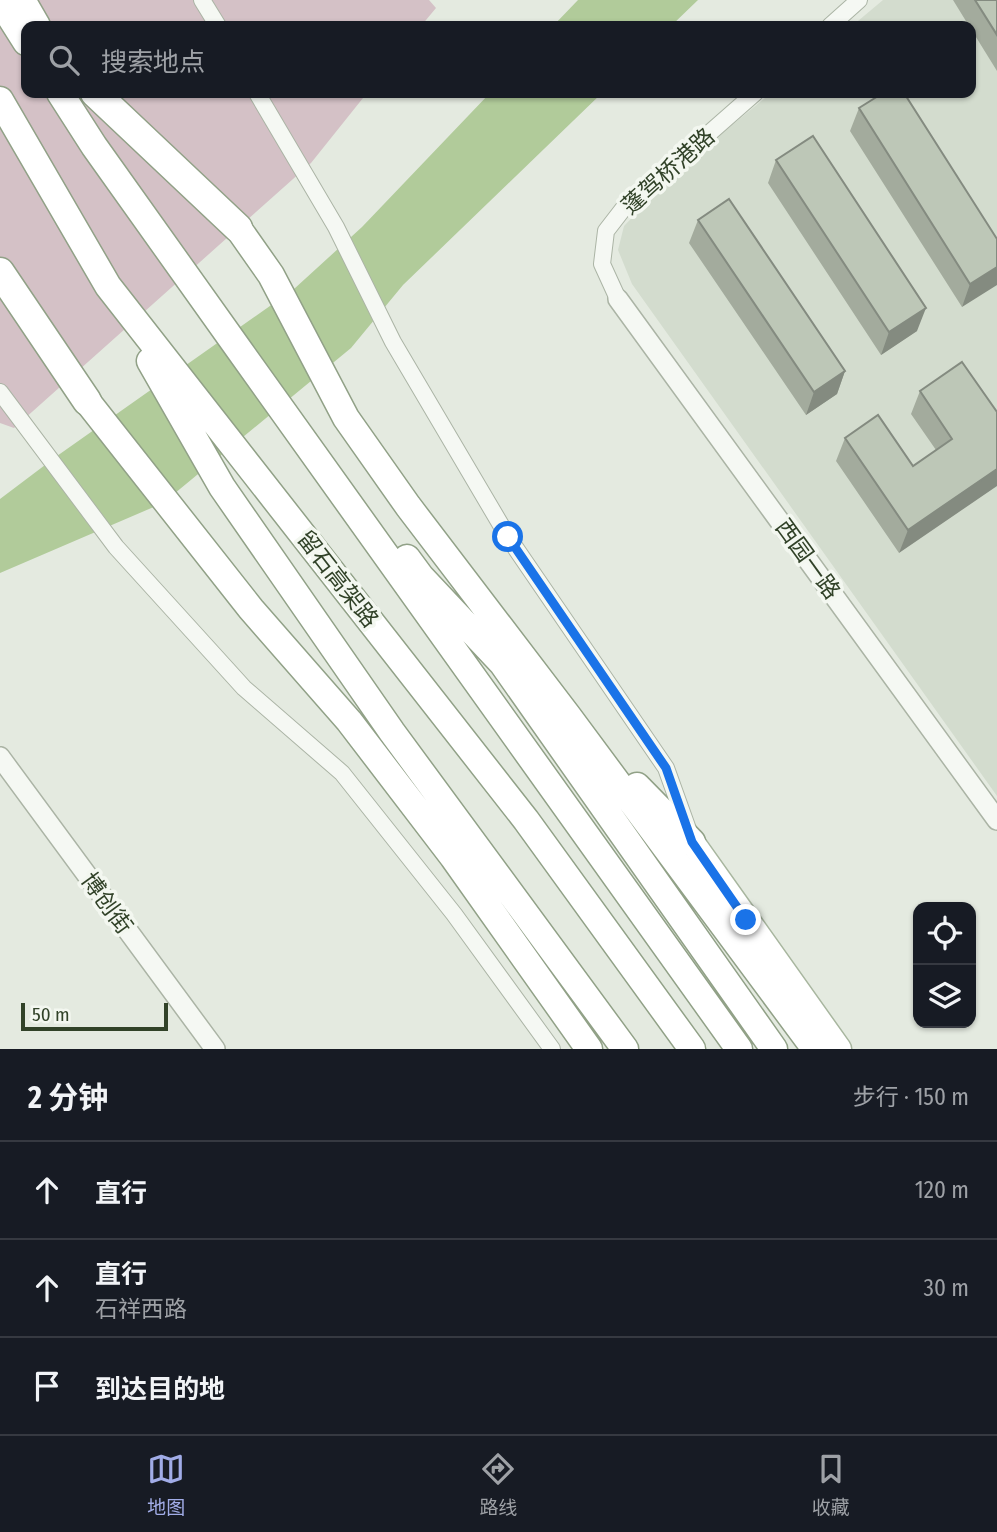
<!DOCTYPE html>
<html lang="zh">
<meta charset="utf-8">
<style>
body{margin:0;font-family:"Fira Sans Condensed","Noto Sans SC",sans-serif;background:#242831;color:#f1f3f6}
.controls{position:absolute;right:21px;bottom:21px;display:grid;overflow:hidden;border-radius:14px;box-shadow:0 2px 5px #0004}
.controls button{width:63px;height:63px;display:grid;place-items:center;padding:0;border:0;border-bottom:2px solid #363941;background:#171b24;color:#f1f3f6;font:35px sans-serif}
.scale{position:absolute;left:21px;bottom:18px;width:147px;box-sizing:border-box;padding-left:7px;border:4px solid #314228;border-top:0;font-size:19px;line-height:24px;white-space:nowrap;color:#314228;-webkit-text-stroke:5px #f3f7f0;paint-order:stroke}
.stop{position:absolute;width:21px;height:21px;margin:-16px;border:5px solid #1a73e8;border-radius:50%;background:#fff}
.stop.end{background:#1a73e8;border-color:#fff;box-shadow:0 2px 7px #0008}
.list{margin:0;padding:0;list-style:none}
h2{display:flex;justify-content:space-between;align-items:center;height:91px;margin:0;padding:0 28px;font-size:30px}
h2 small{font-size:23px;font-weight:400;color:#9ea1a6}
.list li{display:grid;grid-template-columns:46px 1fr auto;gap:21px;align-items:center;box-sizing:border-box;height:98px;padding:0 28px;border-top:2px solid #363941}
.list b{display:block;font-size:26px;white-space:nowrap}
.list p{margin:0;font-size:23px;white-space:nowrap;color:#9ea1a6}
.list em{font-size:23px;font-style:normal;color:#9ea1a6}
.icon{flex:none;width:38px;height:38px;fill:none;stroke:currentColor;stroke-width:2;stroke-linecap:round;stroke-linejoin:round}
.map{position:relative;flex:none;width:997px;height:1049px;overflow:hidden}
.search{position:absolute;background:#171b24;box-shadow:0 2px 5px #0004;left:21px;right:21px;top:21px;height:77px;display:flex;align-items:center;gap:18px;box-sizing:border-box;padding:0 24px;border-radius:14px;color:#9ea1a6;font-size:26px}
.sheet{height:385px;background:#171b24}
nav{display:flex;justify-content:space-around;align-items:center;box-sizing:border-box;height:98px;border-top:2px solid #363941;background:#171b24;font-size:19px;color:#9ea1a6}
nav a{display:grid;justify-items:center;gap:4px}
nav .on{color:#a1ace7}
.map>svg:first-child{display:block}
.built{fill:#d3dcce}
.green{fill:#d4c1c6}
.water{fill:#b1cb9a}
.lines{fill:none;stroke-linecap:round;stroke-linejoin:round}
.minor-casing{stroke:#abb4a5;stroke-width:18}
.tertiary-casing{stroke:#abb4a5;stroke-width:22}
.primary-casing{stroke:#a8b69f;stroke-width:27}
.trunk-casing{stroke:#91a187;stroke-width:29}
.motorway-casing{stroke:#91a187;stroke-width:31}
.minor{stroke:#f5f8f3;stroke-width:16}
.tertiary{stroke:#f5f8f3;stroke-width:19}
.primary{stroke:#fff;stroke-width:24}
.trunk{stroke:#fff;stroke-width:26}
.motorway{stroke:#fff;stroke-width:28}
.wall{fill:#a3ab9d}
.shaded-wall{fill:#848b80}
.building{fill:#bdc7b7;stroke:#848b80;stroke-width:2}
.route{stroke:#1a73e8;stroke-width:9}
.labels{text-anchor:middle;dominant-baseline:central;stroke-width:7;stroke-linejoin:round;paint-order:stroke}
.street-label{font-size:23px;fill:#314228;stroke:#f3f7f0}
</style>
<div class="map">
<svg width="997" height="1049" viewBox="0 0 997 1049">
<rect width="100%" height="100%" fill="#e4eae0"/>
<path class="built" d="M 883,0 L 997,0 L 997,796 L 632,284 L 618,250 L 624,226 L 680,168 L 771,93 L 971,93 L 971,26 L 852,26 Z"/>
<path class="green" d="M 0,0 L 429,0 L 436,8 L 421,26 L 26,26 L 26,93 L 367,93 L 311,163 L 14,428 L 0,423 Z"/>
<path class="water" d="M 578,0 L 698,0 L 671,26 L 553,26 Z
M 490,93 L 602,93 L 403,285 L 351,348 L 163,503 L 0,573 L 0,499 L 57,456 L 294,289 L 362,227 Z"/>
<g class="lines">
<g class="minor-casing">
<path id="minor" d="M 202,0 L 218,26
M 830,26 L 859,0
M 257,93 L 336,227 L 393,342 L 508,537 L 666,768 L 689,832
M 618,299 L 602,264 L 606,231 L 623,209 L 755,93
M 0,392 L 116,547 L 244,688 L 342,773 L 454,914 L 552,1049"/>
</g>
<g class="tertiary-casing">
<path id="tertiary" d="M 618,299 L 997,820
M 0,757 L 215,1049"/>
</g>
<g class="primary-casing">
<path id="primary" d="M 692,842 L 839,1049"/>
</g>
<g class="trunk-casing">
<path id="trunk" d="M 0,1 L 26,42
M 60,93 L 94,146 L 240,351 L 739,1049
M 0,100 L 108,286 L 526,820 L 692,1049
M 238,228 L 271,275 L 346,418 L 408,506 L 568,716 L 815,1049
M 150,361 L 222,487 L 392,732 L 625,1049
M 87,401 L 251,609 L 349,721 L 453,857 L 589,1049
M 407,558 L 421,577 L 502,663 L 774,1049
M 637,786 L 692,842"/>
</g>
<g class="motorway-casing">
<path id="motorway" d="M 21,0 L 36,26
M 95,93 L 238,228
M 0,272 L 87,401"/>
</g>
<use href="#minor" class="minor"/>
<use href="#tertiary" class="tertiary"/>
<use href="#primary" class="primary"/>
<use href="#trunk" class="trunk"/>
<use href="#motorway" class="motorway"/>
</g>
<path class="wall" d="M 953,0 L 997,0 L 997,71 L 971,29 L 971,26 L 969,26 Z
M 859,108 L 997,239 L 962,307 L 850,131 Z
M 776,160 L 917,331 L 881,355 L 768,183 Z
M 698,220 L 845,371 L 837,394 L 806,415 L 689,243 Z
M 920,391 L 997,412 L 899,553 L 836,461 L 845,438 L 913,466 L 936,450 L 911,414 Z"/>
<path class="shaded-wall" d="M 997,267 L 997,285 L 962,307 L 970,284 Z
M 926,308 L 917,331 L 881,355 L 889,332 Z
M 845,371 L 837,394 L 806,415 L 814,392 Z
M 997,469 L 997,486 L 899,553 L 908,530 Z"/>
<path class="building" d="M 975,0 L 997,0 L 997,35 Z
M 883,93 L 904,93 L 997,239 L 997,267 L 970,284 L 859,108 Z
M 813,136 L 926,308 L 889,332 L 776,160 Z
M 729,199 L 845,371 L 814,392 L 698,220 Z
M 962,362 L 997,412 L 997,469 L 908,530 L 845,438 L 878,415 L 913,466 L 952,439 L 920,391 Z"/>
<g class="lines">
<path class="route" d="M 508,537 L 666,768 L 692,842 L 746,920"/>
</g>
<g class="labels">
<g class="street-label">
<text transform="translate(668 171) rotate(-42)">蓬驾桥港路</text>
<text transform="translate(808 559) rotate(54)">西园一路</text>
<text transform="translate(338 579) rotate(52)">留石高架路</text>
<text transform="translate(107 903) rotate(54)">博创街</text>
</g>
</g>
</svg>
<div class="controls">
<button><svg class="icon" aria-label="locate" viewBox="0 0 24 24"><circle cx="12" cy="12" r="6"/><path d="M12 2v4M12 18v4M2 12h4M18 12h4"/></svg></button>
<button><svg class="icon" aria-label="layers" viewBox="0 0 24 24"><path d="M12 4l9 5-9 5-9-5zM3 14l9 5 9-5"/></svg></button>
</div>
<div class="scale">50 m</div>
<div class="stop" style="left:508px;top:537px"></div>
<div class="stop end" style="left:746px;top:920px"></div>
<div class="search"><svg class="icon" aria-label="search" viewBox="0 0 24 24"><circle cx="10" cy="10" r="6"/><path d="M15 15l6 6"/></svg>搜索地点</div>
</div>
<section class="sheet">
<h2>2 分钟<small>步行 · 150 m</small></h2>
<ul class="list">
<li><svg class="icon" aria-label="ahead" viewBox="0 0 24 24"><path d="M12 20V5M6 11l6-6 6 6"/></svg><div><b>直行</b></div><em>120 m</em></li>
<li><svg class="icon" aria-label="ahead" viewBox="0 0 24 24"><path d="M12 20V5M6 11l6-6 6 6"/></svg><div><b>直行</b><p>石祥西路</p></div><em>30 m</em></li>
<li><svg class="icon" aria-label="arrive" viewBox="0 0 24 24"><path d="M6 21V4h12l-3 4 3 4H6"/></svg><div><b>到达目的地</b></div></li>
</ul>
</section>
<nav>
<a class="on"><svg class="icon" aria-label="map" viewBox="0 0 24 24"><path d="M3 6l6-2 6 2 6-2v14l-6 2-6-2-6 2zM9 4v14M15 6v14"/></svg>地图</a>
<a><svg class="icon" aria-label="directions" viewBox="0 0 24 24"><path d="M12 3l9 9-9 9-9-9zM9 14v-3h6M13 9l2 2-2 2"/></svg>路线</a>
<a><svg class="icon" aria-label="saved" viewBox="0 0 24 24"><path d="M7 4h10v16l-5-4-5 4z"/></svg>收藏</a>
</nav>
